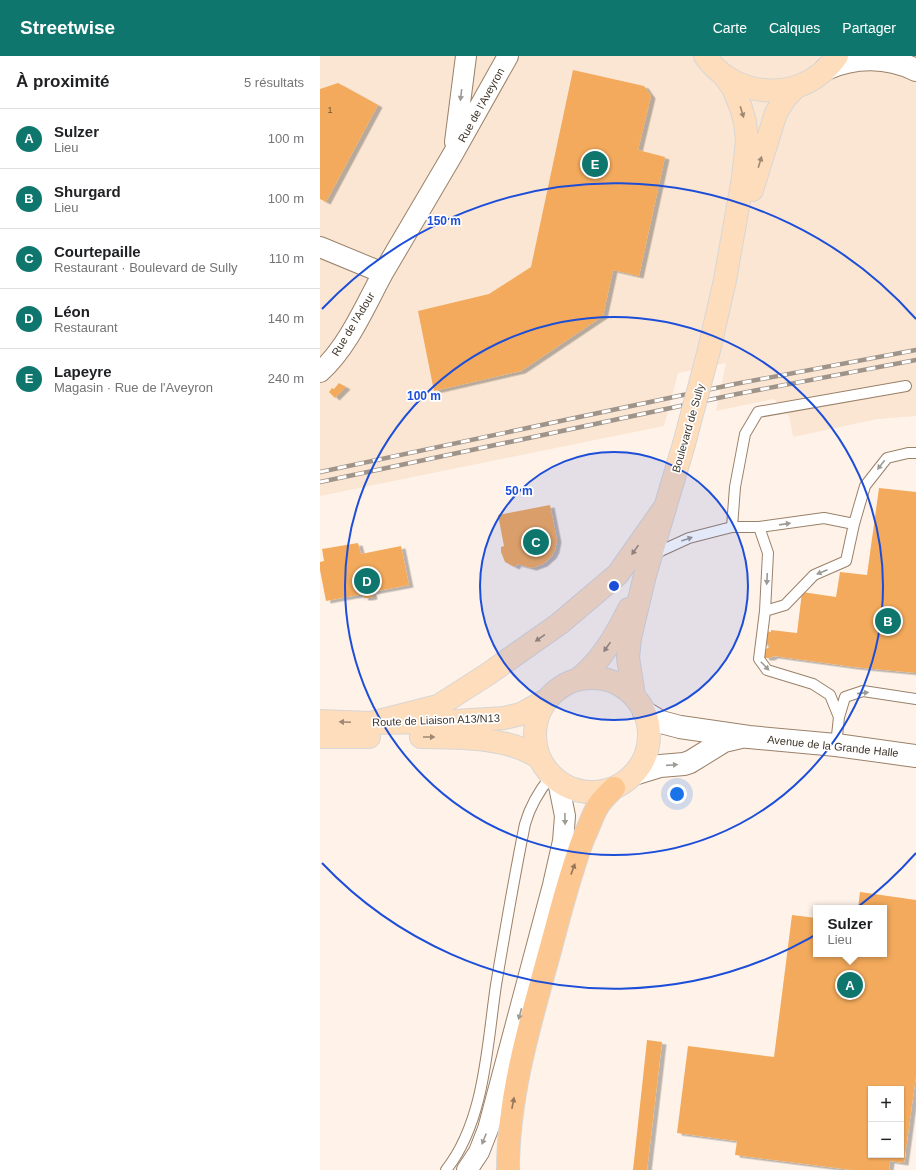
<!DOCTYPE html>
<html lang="fr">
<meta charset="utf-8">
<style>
body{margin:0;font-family:Arial,sans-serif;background:#f2f2f2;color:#202124}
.controls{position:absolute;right:12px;bottom:12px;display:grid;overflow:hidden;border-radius:0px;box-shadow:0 1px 3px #0004}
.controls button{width:36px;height:36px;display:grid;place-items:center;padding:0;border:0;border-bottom:1px solid #e0e0e0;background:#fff;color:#202124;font:20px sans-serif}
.you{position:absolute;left:357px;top:738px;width:14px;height:14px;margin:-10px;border:3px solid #fff;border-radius:50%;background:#1a73e8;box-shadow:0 0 0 6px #1a73e833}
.badge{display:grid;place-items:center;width:26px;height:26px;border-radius:50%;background:#0f766e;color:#fff;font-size:13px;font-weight:700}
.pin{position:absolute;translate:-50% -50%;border:2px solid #fff;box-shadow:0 1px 4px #0006}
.popup{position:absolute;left:493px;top:849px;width:74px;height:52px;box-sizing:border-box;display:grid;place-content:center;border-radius:0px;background:#fff;filter:drop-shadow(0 1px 3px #0005);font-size:13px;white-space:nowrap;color:#757577}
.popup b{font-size:15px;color:#202124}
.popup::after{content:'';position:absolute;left:50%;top:100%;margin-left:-8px;border:8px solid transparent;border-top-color:#fff}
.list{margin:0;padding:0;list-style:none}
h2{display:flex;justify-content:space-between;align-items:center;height:52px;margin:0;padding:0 16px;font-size:17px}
h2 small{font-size:13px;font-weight:400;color:#757577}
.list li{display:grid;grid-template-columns:26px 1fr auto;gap:12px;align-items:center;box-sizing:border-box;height:60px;padding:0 16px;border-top:1px solid #e0e0e0}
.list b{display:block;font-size:15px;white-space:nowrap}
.list p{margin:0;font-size:13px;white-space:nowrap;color:#757577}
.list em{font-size:13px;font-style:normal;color:#757577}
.map{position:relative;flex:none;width:596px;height:1114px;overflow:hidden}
header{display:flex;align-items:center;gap:24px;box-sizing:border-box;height:56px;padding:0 20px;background:#0f766e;color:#fff}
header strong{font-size:19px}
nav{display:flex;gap:22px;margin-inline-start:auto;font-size:14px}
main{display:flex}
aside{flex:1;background:#fff}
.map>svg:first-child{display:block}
.built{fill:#fae6d3}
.building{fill:#f3aa5b;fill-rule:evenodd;filter:url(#shadow)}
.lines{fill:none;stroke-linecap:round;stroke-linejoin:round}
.service-casing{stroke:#9a8169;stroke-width:12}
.minor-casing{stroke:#9a8169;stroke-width:22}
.tertiary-casing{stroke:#9a8169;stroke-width:24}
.primary-casing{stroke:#d8d6d4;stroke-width:24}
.motorway-casing{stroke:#d8d6d4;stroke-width:24}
.service{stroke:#fff;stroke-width:10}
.minor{stroke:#fff;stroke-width:20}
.tertiary{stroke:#fff;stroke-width:22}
.primary{stroke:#feddbd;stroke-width:22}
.motorway{stroke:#fdc791;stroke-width:22}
.rail-casing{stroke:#9f948a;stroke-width:4.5}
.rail{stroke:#fff;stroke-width:3;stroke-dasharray:9;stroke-linecap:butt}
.primary-bridge-casing{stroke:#d8d6d4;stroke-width:24;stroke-linecap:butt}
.primary-bridge{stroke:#feddbd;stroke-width:22}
.oneway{fill:#9e9a94}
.oneway2{fill:#9e8873}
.oneway3{fill:#947658}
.ring{fill:none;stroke:#1d4ed8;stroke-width:2}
.labels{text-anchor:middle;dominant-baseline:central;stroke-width:3.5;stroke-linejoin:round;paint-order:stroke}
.number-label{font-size:9px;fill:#6b5236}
.street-label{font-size:11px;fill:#3e3429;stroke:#fff}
.centre{fill:#1d4ed8;stroke:#fff;stroke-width:2}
.ring-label{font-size:12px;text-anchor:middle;font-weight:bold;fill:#1d4ed8;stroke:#fff;stroke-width:3.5;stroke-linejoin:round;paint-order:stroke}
</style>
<header>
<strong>Streetwise</strong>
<nav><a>Carte</a><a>Calques</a><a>Partager</a></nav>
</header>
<main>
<aside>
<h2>À proximité<small>5 résultats</small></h2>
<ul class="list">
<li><span class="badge">A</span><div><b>Sulzer</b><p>Lieu</p></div><em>100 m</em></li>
<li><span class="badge">B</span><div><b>Shurgard</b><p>Lieu</p></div><em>100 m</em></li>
<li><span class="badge">C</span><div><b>Courtepaille</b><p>Restaurant · Boulevard de Sully</p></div><em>110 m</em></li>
<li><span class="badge">D</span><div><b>Léon</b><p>Restaurant</p></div><em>140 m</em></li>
<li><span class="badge">E</span><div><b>Lapeyre</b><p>Magasin · Rue de l'Aveyron</p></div><em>240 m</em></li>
</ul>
</aside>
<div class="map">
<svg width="596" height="1114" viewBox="0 0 596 1114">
<defs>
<filter id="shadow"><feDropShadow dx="4.5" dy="2.5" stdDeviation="0" flood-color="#0004"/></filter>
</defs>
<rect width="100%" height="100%" fill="#fff3e9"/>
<path class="built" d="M 0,0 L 596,0 L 596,360 L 558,363 L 473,381 L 469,360 L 454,343 L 396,355 L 406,307 L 358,317 L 344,370 L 0,440 Z"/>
<path class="building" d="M 253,14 L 324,30 L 331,40 L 318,94 L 345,101 L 319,220 L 293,214 L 283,260 L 201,315 L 114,335 L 98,255 L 169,238 L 211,211 Z
M 18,27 L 58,49 L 6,146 L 0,143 L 0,33 Z
M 19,327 L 26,331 L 15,342 L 9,336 L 12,332 L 14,333 Z
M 559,432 L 596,436 L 596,617 L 534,611 L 454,600 L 450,602 L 445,602 L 444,599 L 445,594 L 449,591 L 450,589 L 443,588 L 445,575 L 451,576 L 451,574 L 477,577 L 482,536 L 516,541 L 520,516 L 547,519 Z
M 230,449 L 237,484 L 235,494 L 232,500 L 223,508 L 212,512 L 197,508 L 195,511 L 185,506 L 181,496 L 181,491 L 184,490 L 178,459 Z
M 38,487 L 41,498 L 81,490 L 89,529 L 52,536 L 53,541 L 48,542 L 44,542 L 43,538 L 6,545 L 0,514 L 0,506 L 4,505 L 2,493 Z
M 540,836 L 596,844 L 596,1019 L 584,1107 L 570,1105 L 569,1114 L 532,1114 L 415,1099 L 417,1085 L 357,1077 L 368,990 L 454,1001 L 472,859 L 496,862 L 496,898 L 564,898 L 564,852 L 538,852 ZM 551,1033 L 581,1033 L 581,1099 L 551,1099 Z
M 327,984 L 342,986 L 327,1114 L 313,1114 Z"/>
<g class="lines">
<g class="service-casing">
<path id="service" d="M 412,471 L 415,431 L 425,378 L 438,356 L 586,330
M 439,471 L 448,497 L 445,555
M 334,498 L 369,482 L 412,471 L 439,471 L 504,462 L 534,468
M 519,661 L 510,639 L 493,628 L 447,614 L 439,603 L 445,555 L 465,549 L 494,519 L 526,505 L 534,468 L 545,430 L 567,402 L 588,397 L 596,397
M 516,689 L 519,661 L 525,641 L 543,635 L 596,643
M 126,1114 C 165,1065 167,989 176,929 C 185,875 194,822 205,768 C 210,750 219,735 231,720"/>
</g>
<g class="minor-casing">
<path id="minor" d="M 135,86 L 146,0
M 0,191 L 63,217 L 133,98 L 188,0
M 0,316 C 28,291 45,250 63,217
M 147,1114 L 159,1096 L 168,1073 L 233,829 L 243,785 L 245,760 L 238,725"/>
</g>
<g class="tertiary-casing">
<path id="tertiary" d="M 506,13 C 535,0 567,0 596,14
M 324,656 L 341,666 L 360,671 L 429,681 L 516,689 L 596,700
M 314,718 L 340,710 L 364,708 L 370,706 L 404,685 L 421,681"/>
</g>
<g class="primary-casing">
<path id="primary" d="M 385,0 C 417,45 485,47 517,0
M 432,134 L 456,57 L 466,41 L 476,31
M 389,294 L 405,224 L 423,122 L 427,85 L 425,66 L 421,52 L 413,32 L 405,21
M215 679a57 57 0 1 1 114 0a57 57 0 1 1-114 0Z
M 257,624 C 281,606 296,579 309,553
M 314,640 L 308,602 L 310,582 L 325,519 L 364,388
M 0,665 L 51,667 L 119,666 L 184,662 L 201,658 L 228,643
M 51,667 L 118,650 L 168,618 L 239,568 L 298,518 L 345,451
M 0,681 L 49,681
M 101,681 C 136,681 190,681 219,702"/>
</g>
<g class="motorway-casing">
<path id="motorway" d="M 188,1114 C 188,1038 211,964 231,891 C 241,854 250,817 264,781 C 269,771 272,760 278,750 C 282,743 288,738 294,732"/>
</g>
<use href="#service" class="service"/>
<use href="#minor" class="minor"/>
<use href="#tertiary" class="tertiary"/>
<use href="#primary" class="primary"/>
<use href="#motorway" class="motorway"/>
<g class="rail-casing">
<path id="rail" d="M 0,416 L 415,328 L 596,294
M 0,426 L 417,338 L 596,304"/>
</g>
<use href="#rail" class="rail"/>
<g class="primary-bridge-casing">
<path id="primary-bridge" d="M 364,388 L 389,294"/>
</g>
<use href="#primary-bridge" class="primary-bridge"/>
</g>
<defs><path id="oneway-solid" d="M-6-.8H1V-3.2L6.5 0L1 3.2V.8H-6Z"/></defs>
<g class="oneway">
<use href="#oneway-solid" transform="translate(141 39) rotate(97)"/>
<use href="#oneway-solid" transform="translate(561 409) rotate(128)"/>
<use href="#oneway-solid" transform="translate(465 468) rotate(-8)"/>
<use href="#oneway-solid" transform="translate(367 483) rotate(-19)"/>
<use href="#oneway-solid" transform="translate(502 516) rotate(157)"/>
<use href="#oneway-solid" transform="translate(447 523) rotate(93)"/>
<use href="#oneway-solid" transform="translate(445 610) rotate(46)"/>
<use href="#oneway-solid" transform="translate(543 637) rotate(-6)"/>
<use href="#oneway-solid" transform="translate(352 709) rotate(-4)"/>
<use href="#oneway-solid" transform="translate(245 763) rotate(89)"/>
<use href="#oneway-solid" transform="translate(200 958) rotate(105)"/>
<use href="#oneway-solid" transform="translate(164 1083) rotate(112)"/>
</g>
<g class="oneway2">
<use href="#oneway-solid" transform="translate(422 56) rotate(73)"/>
<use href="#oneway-solid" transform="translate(440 106) rotate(-73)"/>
<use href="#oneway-solid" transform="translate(315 494) rotate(125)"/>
<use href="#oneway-solid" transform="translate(220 582) rotate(145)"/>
<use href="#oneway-solid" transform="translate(287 591) rotate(125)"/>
<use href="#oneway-solid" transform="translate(25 666) rotate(-178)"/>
<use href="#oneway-solid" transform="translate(109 681)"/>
</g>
<g class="oneway3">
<use href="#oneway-solid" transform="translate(253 813) rotate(-70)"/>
<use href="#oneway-solid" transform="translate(193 1047) rotate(-79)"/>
</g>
<circle cx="294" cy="530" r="134" fill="#1d4ed8" fill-opacity=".12"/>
<g class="ring">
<circle cx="294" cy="530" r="134"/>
<circle cx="294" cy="530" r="269"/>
<path d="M596 797A403 403 0 0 1 2 807M2 253A403 403 0 0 1 596 263"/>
</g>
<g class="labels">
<g class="number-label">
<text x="10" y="54">1</text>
</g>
<g class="street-label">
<text transform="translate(161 49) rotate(-61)">Rue de l'Aveyron</text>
<text transform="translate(33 268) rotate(-59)">Rue de l'Adour</text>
<text transform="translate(368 372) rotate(-74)">Boulevard de Sully</text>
<text transform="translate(116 664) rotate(-2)">Route de Liaison A13/N13</text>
<text transform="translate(513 690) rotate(6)">Avenue de la Grande Halle</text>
</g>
</g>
<circle cx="294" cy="530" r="6" class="centre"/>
<g class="ring-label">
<text x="124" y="169">150 m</text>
<text x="104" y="344">100 m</text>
<text x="199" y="439">50 m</text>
</g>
</svg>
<div class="controls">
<button>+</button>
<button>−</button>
</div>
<div class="you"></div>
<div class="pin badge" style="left:530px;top:929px">A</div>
<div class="popup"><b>Sulzer</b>Lieu</div>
<div class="pin badge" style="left:568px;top:565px">B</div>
<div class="pin badge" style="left:216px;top:486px">C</div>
<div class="pin badge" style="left:47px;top:525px">D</div>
<div class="pin badge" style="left:275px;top:108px">E</div>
</div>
</main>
